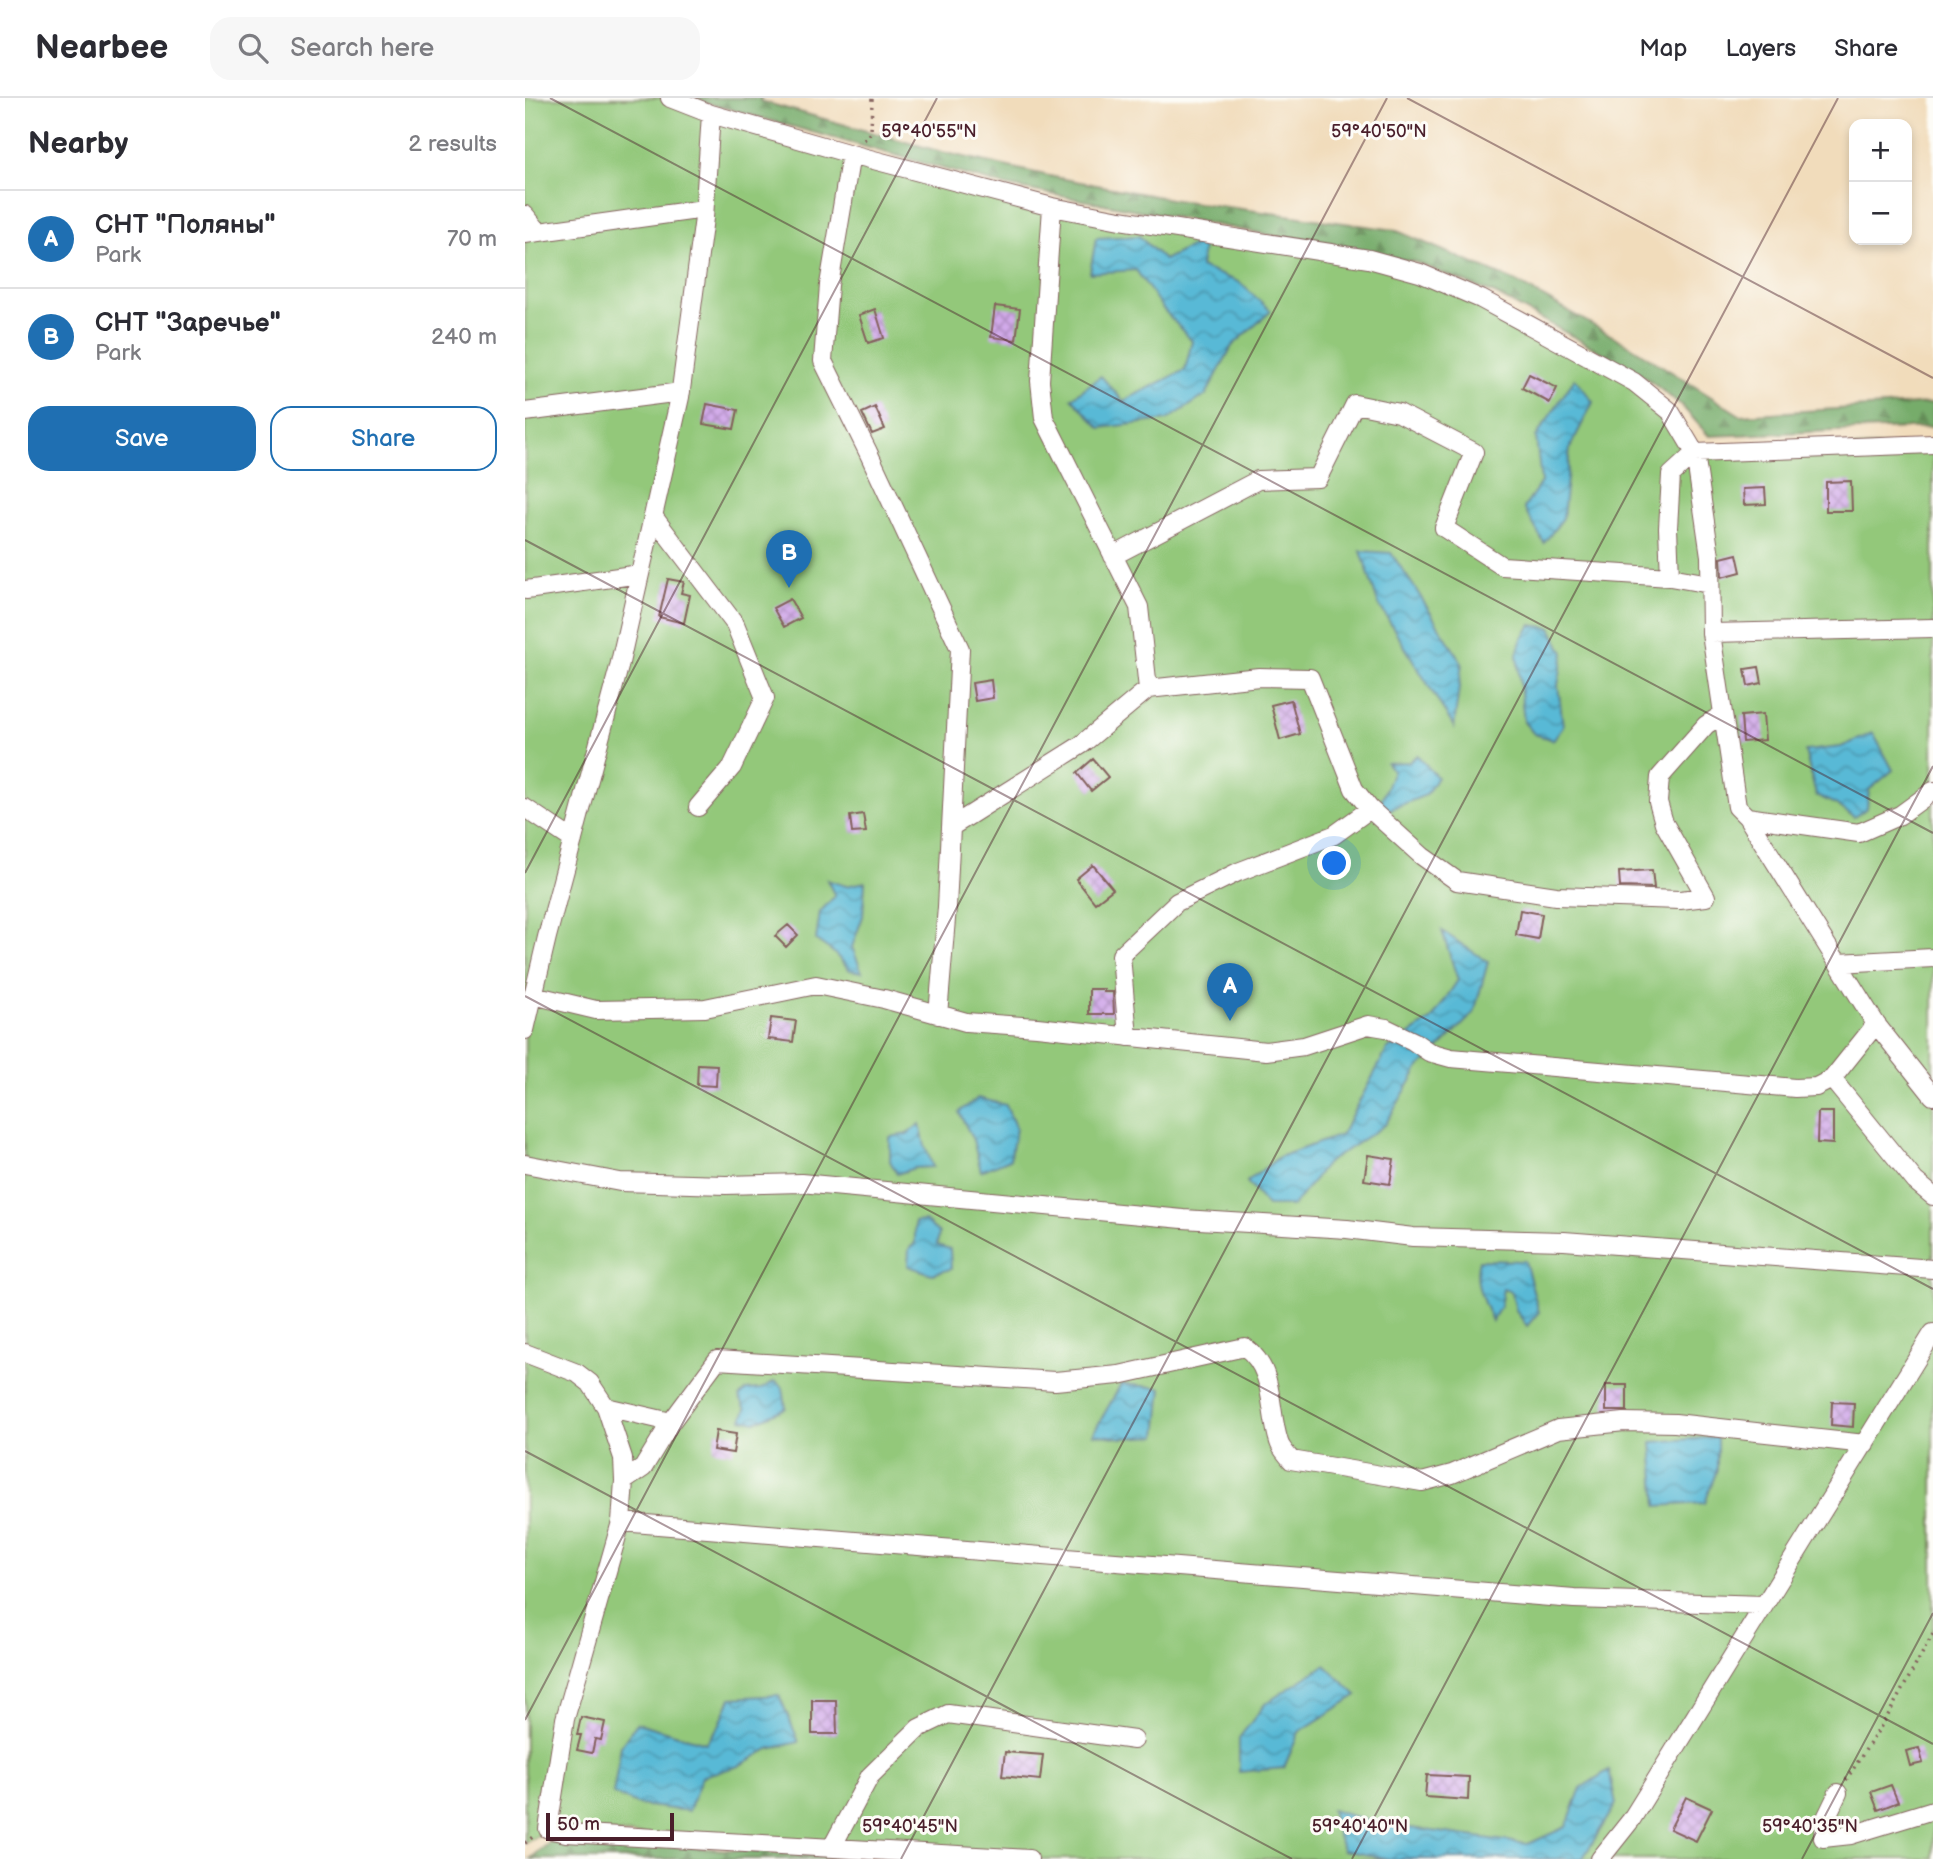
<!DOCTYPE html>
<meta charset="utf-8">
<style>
body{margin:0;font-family:"Balsamiq Sans",sans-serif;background:#f7f7f7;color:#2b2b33}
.controls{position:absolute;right:21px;top:21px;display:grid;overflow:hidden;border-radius:14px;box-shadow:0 4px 10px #0003}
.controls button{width:63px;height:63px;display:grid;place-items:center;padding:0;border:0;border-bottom:2px solid #e1e1e2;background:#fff;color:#2b2b33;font:35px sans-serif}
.scale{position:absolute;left:21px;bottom:18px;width:128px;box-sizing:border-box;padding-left:7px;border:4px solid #4a1f2b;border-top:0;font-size:19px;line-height:24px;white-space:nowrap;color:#4a1f2b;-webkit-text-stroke:5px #fdfcf7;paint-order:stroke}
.you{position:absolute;left:810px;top:766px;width:24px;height:24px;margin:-18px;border:5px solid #fff;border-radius:50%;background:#1a73e8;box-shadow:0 0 0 10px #1a73e833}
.badge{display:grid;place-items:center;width:46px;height:46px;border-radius:50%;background:#1f6fb2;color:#fff;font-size:23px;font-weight:700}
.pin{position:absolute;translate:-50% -58px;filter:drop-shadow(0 2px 4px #0008)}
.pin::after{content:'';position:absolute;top:37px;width:24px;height:21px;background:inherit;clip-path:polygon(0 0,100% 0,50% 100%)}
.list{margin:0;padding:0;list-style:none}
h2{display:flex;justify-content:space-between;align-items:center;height:91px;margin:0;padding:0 28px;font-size:30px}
h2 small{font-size:23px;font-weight:400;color:#7c7c81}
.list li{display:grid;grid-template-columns:46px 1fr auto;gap:21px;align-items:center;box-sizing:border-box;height:98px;padding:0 28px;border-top:2px solid #e1e1e2}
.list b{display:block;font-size:26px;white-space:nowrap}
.list p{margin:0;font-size:23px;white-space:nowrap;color:#7c7c81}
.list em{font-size:23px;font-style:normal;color:#7c7c81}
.actions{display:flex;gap:14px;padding:21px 28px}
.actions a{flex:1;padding:16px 0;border:2px solid #1f6fb2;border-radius:21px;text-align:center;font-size:24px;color:#1f6fb2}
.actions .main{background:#1f6fb2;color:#fff}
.icon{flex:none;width:38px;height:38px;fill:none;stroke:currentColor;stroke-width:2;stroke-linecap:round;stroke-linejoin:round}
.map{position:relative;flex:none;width:1408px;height:1761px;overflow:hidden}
header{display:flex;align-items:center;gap:42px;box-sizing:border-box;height:98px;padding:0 35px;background:#fff;border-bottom:2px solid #e1e1e2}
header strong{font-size:33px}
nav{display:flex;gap:38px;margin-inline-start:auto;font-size:24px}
.search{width:490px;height:63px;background:#f7f7f7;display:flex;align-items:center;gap:18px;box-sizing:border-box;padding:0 24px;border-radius:21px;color:#7c7c81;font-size:26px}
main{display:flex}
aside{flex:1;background:#fff}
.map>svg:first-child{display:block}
.forest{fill:url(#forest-firs);stroke:#60664a;stroke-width:2}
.garden{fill:#93c87a;stroke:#6e7452;stroke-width:2}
.water{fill:url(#water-waves);stroke:#516c80;stroke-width:2}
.building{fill:url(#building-cross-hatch)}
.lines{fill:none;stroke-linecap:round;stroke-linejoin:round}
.minor-casing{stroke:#84615d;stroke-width:20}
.path{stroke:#84615d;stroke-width:3.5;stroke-dasharray:2 5;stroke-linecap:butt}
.minor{stroke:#fff;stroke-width:18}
.ticks{fill:none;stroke:#4a1f2b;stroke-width:2;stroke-opacity:0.45}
.ticks-label{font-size:18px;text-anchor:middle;fill:#4a1f2b;stroke:#fdfcf7;stroke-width:6;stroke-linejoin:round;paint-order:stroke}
</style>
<header>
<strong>Nearbee</strong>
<div class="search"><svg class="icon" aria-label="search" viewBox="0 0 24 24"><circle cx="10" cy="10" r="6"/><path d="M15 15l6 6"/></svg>Search here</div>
<nav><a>Map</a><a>Layers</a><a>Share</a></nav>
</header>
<main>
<aside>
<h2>Nearby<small>2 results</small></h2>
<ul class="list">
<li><span class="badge">A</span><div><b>СНТ &quot;Поляны&quot;</b><p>Park</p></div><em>70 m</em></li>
<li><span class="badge">B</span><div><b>СНТ &quot;Заречье&quot;</b><p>Park</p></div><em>240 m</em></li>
</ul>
<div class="actions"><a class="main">Save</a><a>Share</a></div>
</aside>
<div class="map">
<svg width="1408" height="1761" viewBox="0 0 1408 1761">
<defs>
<pattern id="forest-firs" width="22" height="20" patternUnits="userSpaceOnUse" patternTransform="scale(1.75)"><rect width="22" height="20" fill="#76ac6a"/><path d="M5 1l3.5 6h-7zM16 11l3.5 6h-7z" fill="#638b57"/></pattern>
<pattern id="water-waves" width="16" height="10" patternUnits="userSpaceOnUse" patternTransform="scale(1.75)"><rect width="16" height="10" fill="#58b9d6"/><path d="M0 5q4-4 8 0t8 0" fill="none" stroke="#4b96ae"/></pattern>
<pattern id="building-cross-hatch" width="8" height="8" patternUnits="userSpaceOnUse" patternTransform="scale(1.75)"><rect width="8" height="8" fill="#d2aaea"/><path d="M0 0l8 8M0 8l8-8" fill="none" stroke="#ac8abe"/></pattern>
</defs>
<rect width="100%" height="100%" fill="#fdfcf7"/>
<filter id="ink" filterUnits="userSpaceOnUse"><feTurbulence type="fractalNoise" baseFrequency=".0143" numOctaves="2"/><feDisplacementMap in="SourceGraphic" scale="14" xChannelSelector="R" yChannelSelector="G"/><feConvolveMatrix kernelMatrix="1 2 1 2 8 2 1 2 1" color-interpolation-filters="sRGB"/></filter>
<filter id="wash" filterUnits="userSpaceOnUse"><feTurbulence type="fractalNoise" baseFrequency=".00686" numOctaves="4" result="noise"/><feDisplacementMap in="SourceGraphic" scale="28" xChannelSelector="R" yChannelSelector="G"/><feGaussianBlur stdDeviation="1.57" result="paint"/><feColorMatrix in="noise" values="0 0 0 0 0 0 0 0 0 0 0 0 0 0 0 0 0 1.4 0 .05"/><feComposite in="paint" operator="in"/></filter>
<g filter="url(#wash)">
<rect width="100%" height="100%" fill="#f1dcbb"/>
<path class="forest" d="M 165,0 L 236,0 L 235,3 L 417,54 L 529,79 L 651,102 L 870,132 L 989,183 L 1107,249 L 1215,317 L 1408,305 L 1408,329 L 1184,338 L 1156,307 L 1113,274 L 972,197 L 890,164 L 477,87 Z
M 29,1741 L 348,1761 L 5,1761 Z"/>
<path class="garden" d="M 0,0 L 145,0 L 410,80 L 895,175 L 1109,284 L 1170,355 L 1408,346 L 1408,1761 L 504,1761 L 24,1731 L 0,1745 Z"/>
<path class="water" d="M 614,138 L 639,162 L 679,142 L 675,169 L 714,184 L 746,213 L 707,248 L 681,297 L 642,322 L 575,330 L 547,300 L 576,278 L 598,303 L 660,272 L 667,243 L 638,211 L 611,172 L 565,175 L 571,140 Z
M 1050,280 L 1068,304 L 1045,350 L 1038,420 L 1019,445 L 999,410 L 1016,384 L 1011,339 Z
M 836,453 L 866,455 L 890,490 L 937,565 L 929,629 L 853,505 Z
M 1006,527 L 1026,530 L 1039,555 L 1033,587 L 1038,628 L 1028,642 L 1009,636 L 999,624 L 992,556 L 996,543 Z
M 1348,635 L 1368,672 L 1344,692 L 1342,710 L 1329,719 L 1312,707 L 1291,697 L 1280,653 L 1316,649 Z
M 892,657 L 912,679 L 901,697 L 861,713 L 856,703 L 868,673 L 862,665 L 884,664 Z
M 302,782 L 321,788 L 340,784 L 338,818 L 327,849 L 337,874 L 325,872 L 308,854 L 291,842 L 295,814 L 310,798 Z
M 917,833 L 963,864 L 949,915 L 893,971 L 860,1027 L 802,1065 L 768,1108 L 742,1108 L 722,1084 L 754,1059 L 816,1037 L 862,952 L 907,921 L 933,882 Z
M 453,1000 L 481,1007 L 491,1031 L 485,1061 L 456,1073 L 448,1042 L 434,1014 Z
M 395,1026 L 400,1048 L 408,1069 L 389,1070 L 372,1076 L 365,1063 L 365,1039 L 382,1036 Z
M 400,1123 L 414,1135 L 412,1147 L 425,1151 L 426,1171 L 407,1176 L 383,1168 L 384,1151 L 390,1145 L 390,1124 Z
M 954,1162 L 1000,1163 L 1014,1214 L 1002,1228 L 991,1213 L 987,1194 L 978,1191 L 975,1209 L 967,1223 C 958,1203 948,1184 954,1162 Z
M 250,1283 L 258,1290 L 261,1310 L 230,1324 L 217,1321 L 221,1311 L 214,1299 L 221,1292 L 236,1291 Z
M 596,1286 L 637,1290 L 632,1338 L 598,1340 L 568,1336 Z
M 1192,1339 L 1192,1371 L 1180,1405 L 1132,1408 L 1127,1344 Z
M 800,1567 L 832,1597 L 774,1634 L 759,1670 L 714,1674 L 714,1640 L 740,1606 Z
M 254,1597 L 274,1644 L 244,1651 L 214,1668 L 177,1678 L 164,1713 L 114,1707 L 88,1696 L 96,1648 L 112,1625 L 181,1645 L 194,1628 L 206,1600 Z
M 1084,1672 L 1091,1706 L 1058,1760 L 1051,1761 L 864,1761 L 817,1752 L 806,1712 L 856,1726 L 1003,1746 L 1041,1729 L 1056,1690 Z"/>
<g id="blocks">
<path class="building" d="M 470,208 L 495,211 L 491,242 L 466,239 Z
M 350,211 L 359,240 L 343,245 L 334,217 Z
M 1004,276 L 1032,290 L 1025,305 L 997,290 Z
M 182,306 L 213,312 L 209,331 L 178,326 Z
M 350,309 L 360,331 L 347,336 L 337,315 Z
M 1326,383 L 1327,413 L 1301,413 L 1301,384 Z
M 1240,390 L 1241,406 L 1219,407 L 1218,391 Z
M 1212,456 L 1216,474 L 1197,479 L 1196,460 Z
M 143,481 L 159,484 L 156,495 L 165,497 L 159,525 L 134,519 Z
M 265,501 L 276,520 L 259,529 L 248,510 Z
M 1234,569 L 1237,585 L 1223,588 L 1220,571 Z
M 466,582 L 468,600 L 450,603 L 447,585 Z
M 766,602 L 775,636 L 755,642 L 746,607 Z
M 1238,616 L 1240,642 L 1218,644 L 1216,618 Z
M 568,661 L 583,679 L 566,693 L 552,675 Z
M 338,716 L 341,734 L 327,735 L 325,718 Z
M 568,767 L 588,791 L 570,805 L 551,781 Z
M 1127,772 L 1129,790 L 1095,789 L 1094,774 Z
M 995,812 L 1017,816 L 1013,841 L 991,837 Z
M 263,827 L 273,837 L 261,849 L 250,838 Z
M 564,891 L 579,891 L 579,894 L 588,894 L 589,916 L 564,916 Z
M 246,920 L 271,923 L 268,944 L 243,941 Z
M 173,966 L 192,967 L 191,988 L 172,987 Z
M 1293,1014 L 1308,1014 L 1308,1046 L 1292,1045 Z
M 843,1057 L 869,1061 L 865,1086 L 839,1082 Z
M 1081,1287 L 1102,1287 L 1102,1313 L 1081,1313 Z
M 1307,1304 L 1329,1305 L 1328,1329 L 1306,1327 Z
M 191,1333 L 211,1336 L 208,1355 L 188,1352 Z
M 287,1602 L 311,1602 L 312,1636 L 287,1636 Z
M 56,1619 L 80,1624 L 76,1642 L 70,1641 L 67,1655 L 52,1652 L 56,1637 L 52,1637 Z
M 1394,1650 L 1398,1665 L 1385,1668 L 1381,1653 Z
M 480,1654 L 518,1657 L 515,1682 L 477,1678 Z
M 902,1677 L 944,1679 L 943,1702 L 900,1699 Z
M 1366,1687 L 1373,1704 L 1353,1712 L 1346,1694 Z
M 1161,1699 L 1187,1711 L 1171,1743 L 1145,1731 Z"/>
</g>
</g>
<g filter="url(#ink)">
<use href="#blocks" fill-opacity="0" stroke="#84615d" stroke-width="2"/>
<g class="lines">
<g class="minor-casing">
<path id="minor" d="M 145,0 L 186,16 L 326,56 L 527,109 L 595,122 L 844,161 L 895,175 L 956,201 L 1109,284 L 1145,313 L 1170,355 L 1185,458 L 1186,535 L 1212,709 L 1222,719 L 1351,926 L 1408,998
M 326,56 L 304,187 L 298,263 L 343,354 L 435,551 L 422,809 L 413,917
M 527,109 L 515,283 L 519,320 L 614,509 L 623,591
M 0,117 L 14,134
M 0,136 L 179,111
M 0,314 L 156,294
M 128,418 L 210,526 L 240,600 L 207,669 L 173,709
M 588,458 L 733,382 L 793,380 L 830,306 L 874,315 L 949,354 L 919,430 L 977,468 L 1145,479 L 1185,486
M 1145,479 L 1143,430 L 1146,377 L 1170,355 L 1408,346
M 1,492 L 115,476
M 1186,535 L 1408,530
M 0,710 L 48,742
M 1222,719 L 1334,735 L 1375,717 L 1408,693
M 426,729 L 556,647 L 623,591 L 734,579 L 785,580 L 829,691 L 845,711 L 897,758 L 932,783 L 1031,798 L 1155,802 L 1181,799 L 1139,725 L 1133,704 L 1135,679 L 1181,627 L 1198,616
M 1313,865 L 1408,860
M 8,897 L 71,912 L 180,910 L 291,887 L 359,901 L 441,924 L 512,929 L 741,953 L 779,948 L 843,927 L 861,930 L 888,943 L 904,954 L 926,960 L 1270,990 L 1291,989 L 1307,981 L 1351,926
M 0,932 L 22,839 L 94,569 L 155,299 L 179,120 L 186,16
M 603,939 L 596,857 L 652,804 L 713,774 L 809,737 L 845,711
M 1307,981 L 1390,1083 L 1408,1098
M 0,1066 L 95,1084 L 201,1087 L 276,1085 L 658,1121 L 822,1131 L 888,1139 L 1039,1143 L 1408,1171
M 0,1255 L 52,1275 L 65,1285 L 81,1309 L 98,1360 L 99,1383 L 96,1424 L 40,1621 L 23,1731 L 41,1735 L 504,1761
M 81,1309 L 146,1324
M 99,1383 L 118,1370 L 146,1324 L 192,1262 L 530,1283 L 594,1277 L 720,1249 C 751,1272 743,1311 754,1344 C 756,1351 762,1356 766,1362 L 897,1384 L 927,1376 L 1033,1331 L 1099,1324 L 1150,1325 L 1340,1346
M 96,1424 L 1049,1501 L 1239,1507
M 1313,1695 L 1299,1724 L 1298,1740 L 1326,1737 L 1408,1712
M 307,1749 L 345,1678 L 394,1630 L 423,1616 L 609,1642
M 1075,1761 L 1106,1722 L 1408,1235"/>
</g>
<path class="path" d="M 339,42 L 346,35 L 347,0
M 1321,1682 L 1362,1619 L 1408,1536
M 0,1745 L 9,1738"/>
<use href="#minor" class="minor"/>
</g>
</g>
<path class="ticks" d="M 25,0 L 1408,735M 882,0 L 1408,280M 0,442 L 1408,1191M 0,775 L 412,0M 0,898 L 1408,1646M 0,1353 L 767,1761M 0,1622 L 862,0M 376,1761 L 1313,0M 827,1761 L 1408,668M 1277,1761 L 1408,1515"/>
<g class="ticks-label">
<text x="854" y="39">59°40'50"N</text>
<text x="404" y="39">59°40'55"N</text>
<text x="385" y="1734">59°40'45"N</text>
<text x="835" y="1734">59°40'40"N</text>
<text x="1285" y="1734">59°40'35"N</text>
</g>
</svg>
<div class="controls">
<button>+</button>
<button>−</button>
</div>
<div class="scale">50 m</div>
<div class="you"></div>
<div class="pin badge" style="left:705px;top:923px">A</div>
<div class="pin badge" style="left:264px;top:490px">B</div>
</div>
</main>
